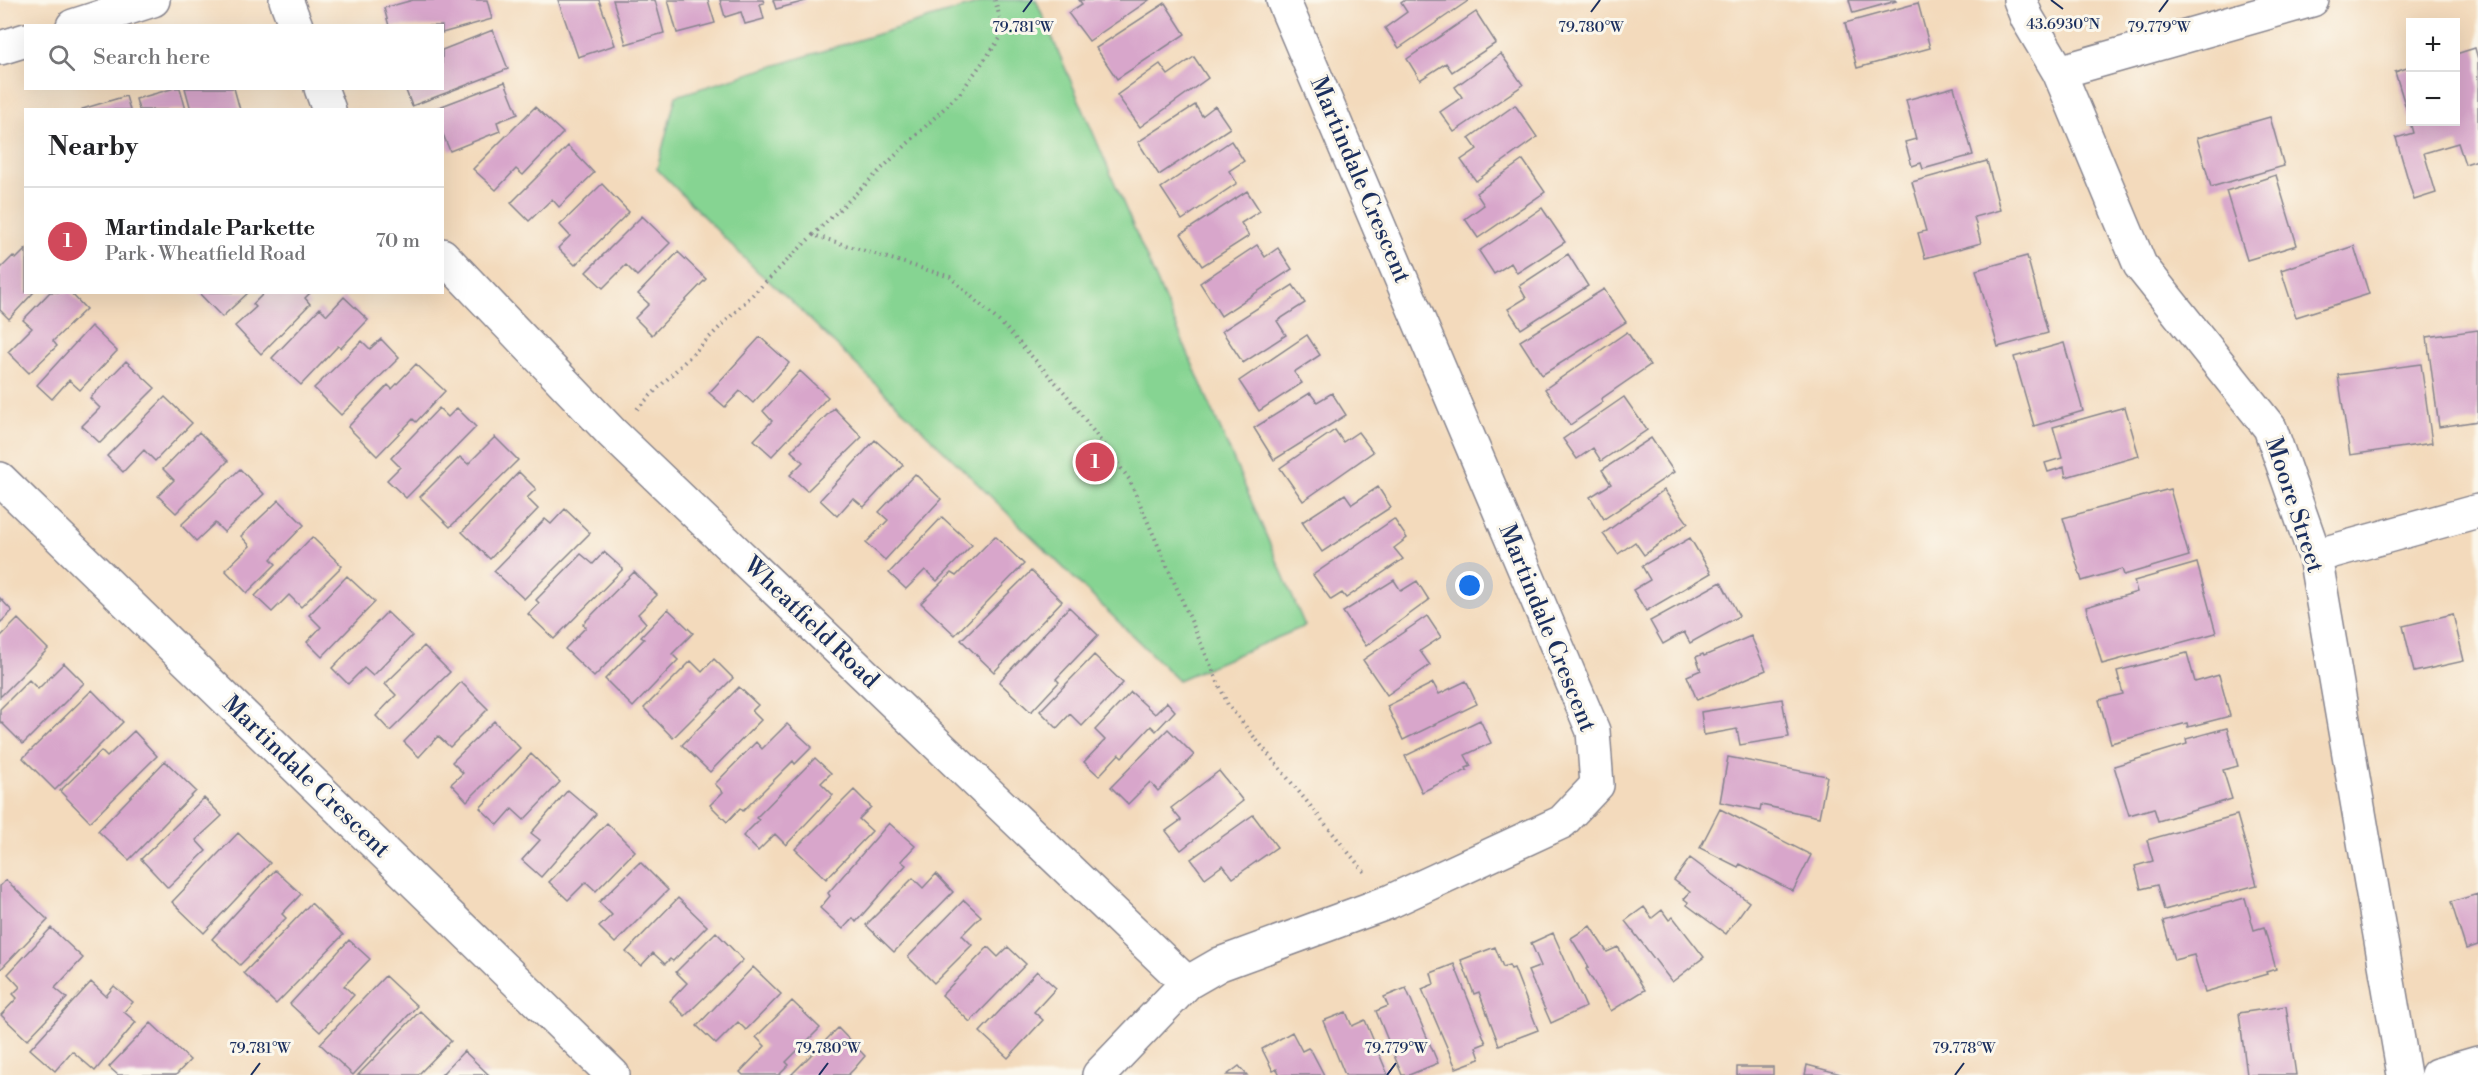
<!DOCTYPE html>
<meta charset="utf-8">
<style>
body{margin:0;font-family:"Libre Bodoni",serif;background:#f6f6f6;color:#202124}
.controls{position:absolute;right:18px;top:18px;display:grid;overflow:hidden;border-radius:0px;box-shadow:0 6px 24px #0002}
.controls button{width:54px;height:54px;display:grid;place-items:center;padding:0;border:0;border-bottom:2px solid #e0e0e0;background:#fff;color:#202124;font:30px sans-serif}
.you{position:absolute;left:1470px;top:586px;width:21px;height:21px;margin:-15px;border:4px solid #fff;border-radius:50%;background:#1a73e8;box-shadow:0 0 0 9px #1a73e833}
.badge{display:grid;place-items:center;width:39px;height:39px;border-radius:50%;background:#d1495b;color:#fff;font-size:20px;font-weight:700}
.pin{position:absolute;translate:-50% -50%;border:3px solid #fff;box-shadow:0 2px 6px #0006}
.list{margin:0;padding:0;list-style:none}
h2{display:flex;justify-content:space-between;align-items:center;height:78px;margin:0;padding:0 24px;font-size:26px}
h2 small{font-size:20px;font-weight:400;color:#757577}
.list li{display:grid;grid-template-columns:39px 1fr auto;gap:18px;align-items:center;box-sizing:border-box;height:108px;padding:0 24px;border-top:2px solid #e0e0e0}
.list b{display:block;font-size:22px;white-space:nowrap}
.list p{margin:0;font-size:20px;white-space:nowrap;color:#757577}
.list em{font-size:20px;font-style:normal;color:#757577}
.icon{flex:none;width:33px;height:33px;fill:none;stroke:currentColor;stroke-width:2;stroke-linecap:round;stroke-linejoin:round}
.map{position:relative;flex:none;width:2478px;height:1075px;overflow:hidden}
.search{position:absolute;background:#fff;box-shadow:0 6px 24px #0002;left:24px;top:24px;width:420px;height:66px;display:flex;align-items:center;gap:15px;box-sizing:border-box;padding:0 21px;border-radius:0px;color:#757577;font-size:22px}
.panel{position:absolute;background:#fff;box-shadow:0 6px 24px #0002;left:24px;top:108px;width:420px;height:186px;border-radius:0px}
.map>svg:first-child{display:block}
.green{fill:#86d492;stroke:#508278;stroke-width:1.5}
.building{fill:#d8a6cb}
.lines{fill:none;stroke-linecap:round;stroke-linejoin:round}
.minor-casing{stroke:#87848d;stroke-width:36}
.path{stroke:#87848d;stroke-width:4;stroke-dasharray:1.5 4.5;stroke-linecap:butt}
.minor{stroke:#fff;stroke-width:33}
.ticks{fill:none;stroke:#1b2f5e;stroke-width:2}
.labels{text-anchor:middle;dominant-baseline:central;stroke-width:6;stroke-linejoin:round;paint-order:stroke}
.street-label{font-size:24px;fill:#1b2f5e;stroke:#fbf7ec}
.ticks-label{font-size:15px;text-anchor:middle;fill:#1b2f5e;stroke:#fbf7ec;stroke-width:6;stroke-linejoin:round;paint-order:stroke}
</style>
<div class="map">
<svg width="2478" height="1075" viewBox="0 0 2478 1075">
<rect width="100%" height="100%" fill="#fbf7ec"/>
<filter id="ink" filterUnits="userSpaceOnUse"><feTurbulence type="fractalNoise" baseFrequency=".0167" numOctaves="2"/><feDisplacementMap in="SourceGraphic" scale="12" xChannelSelector="R" yChannelSelector="G"/><feConvolveMatrix kernelMatrix="1 2 1 2 8 2 1 2 1" color-interpolation-filters="sRGB"/></filter>
<filter id="wash" filterUnits="userSpaceOnUse"><feTurbulence type="fractalNoise" baseFrequency=".008" numOctaves="4" result="noise"/><feDisplacementMap in="SourceGraphic" scale="24" xChannelSelector="R" yChannelSelector="G"/><feGaussianBlur stdDeviation="1.35" result="paint"/><feColorMatrix in="noise" values="0 0 0 0 0 0 0 0 0 0 0 0 0 0 0 0 0 1.4 0 .05"/><feComposite in="paint" operator="in"/></filter>
<g filter="url(#wash)">
<rect width="100%" height="100%" fill="#f3dabc"/>
<path class="green" d="M 989,0 L 1036,0 L 1305,626 L 1178,680 L 788,298 L 757,271 L 657,169 L 676,96 Z"/>
<g id="blocks">
<path class="building" d="M 413,0 L 487,0 L 492,19 L 442,33 L 442,26 L 389,26 L 384,8 Z
M 558,0 L 599,0 L 615,45 L 578,57 Z
M 613,0 L 655,0 L 664,33 L 626,44 Z
M 668,0 L 708,0 L 715,23 L 677,33 Z
M 720,0 L 763,0 L 764,3 L 760,4 L 764,19 L 745,24 L 741,12 L 725,17 Z
M 773,0 L 806,0 L 806,1 L 776,9 Z
M 1079,0 L 1149,0 L 1089,41 L 1068,13 L 1082,4 Z
M 1405,0 L 1467,0 L 1468,1 L 1399,48 L 1385,28 L 1407,12 L 1401,3 Z
M 1849,0 L 1895,0 L 1896,1 L 1853,13 Z
M 1165,3 L 1185,34 L 1117,79 L 1096,48 Z
M 1918,3 L 1930,48 L 1857,68 L 1845,23 Z
M 1476,12 L 1496,43 L 1452,72 L 1446,63 L 1420,80 L 1407,59 Z
M 493,30 L 508,69 L 412,106 L 405,88 L 442,88 L 442,50 Z
M 2475,48 L 2478,59 L 2478,160 L 2465,164 L 2458,143 L 2424,153 L 2436,193 L 2414,200 L 2396,138 L 2413,133 L 2410,122 L 2456,122 L 2456,54 Z
M 1501,54 L 1523,85 L 1454,132 L 1440,112 L 1462,97 L 1455,87 Z
M 1194,57 L 1208,78 L 1140,127 L 1117,95 L 1160,64 L 1168,75 Z
M 2410,67 L 2410,121 L 2395,72 Z
M 505,82 L 518,114 L 497,122 L 500,131 L 450,151 L 442,132 L 442,110 L 434,109 Z
M 1954,87 L 1973,155 L 1923,169 L 1921,163 L 1912,166 L 1905,142 L 1916,139 L 1906,100 Z
M 175,88 L 180,88 L 186,110 L 139,110 L 136,99 Z
M 185,88 L 234,88 L 240,110 L 191,110 Z
M 126,96 L 130,110 L 82,110 L 82,109 Z
M 1195,105 L 1202,116 L 1215,106 L 1230,128 L 1159,175 L 1138,142 Z
M 1515,105 L 1537,137 L 1476,181 L 1461,160 L 1477,149 L 1469,138 Z
M 535,107 L 563,133 L 523,175 L 516,169 L 496,190 L 473,169 Z
M 2270,117 L 2284,166 L 2211,187 L 2197,138 Z
M 1231,141 L 1244,161 L 1229,171 L 1237,183 L 1182,220 L 1161,188 Z
M 568,146 L 594,173 L 559,207 L 552,199 L 529,221 L 511,203 Z
M 1523,160 L 1545,192 L 1478,238 L 1465,219 L 1484,205 L 1476,193 Z
M 1987,161 L 2000,210 L 1974,217 L 1981,243 L 1925,258 L 1918,233 L 1926,231 L 1912,182 Z
M 2276,175 L 2297,245 L 2247,260 L 2226,191 Z
M 602,184 L 629,212 L 575,265 L 558,248 L 570,236 L 560,225 Z
M 1247,191 L 1260,211 L 1241,223 L 1249,236 L 1202,266 L 1181,234 Z
M 1542,208 L 1565,242 L 1517,273 L 1511,263 L 1494,274 L 1479,251 Z
M 642,216 L 670,243 L 637,276 L 626,265 L 603,288 L 586,272 Z
M 1257,245 L 1265,257 L 1278,248 L 1292,269 L 1221,316 L 1200,283 Z
M 2354,246 L 2369,294 L 2296,317 L 2281,270 Z
M 26,249 L 26,292 L 34,292 L 9,319 L 0,310 L 0,269 L 13,256 L 16,259 Z
M 678,252 L 706,279 L 652,335 L 635,318 L 649,304 L 638,294 Z
M 1568,254 L 1588,286 L 1521,329 L 1508,309 L 1526,298 L 1519,286 Z
M 2027,256 L 2048,333 L 1998,347 L 1976,270 Z
M 1293,285 L 1305,303 L 1277,321 L 1286,335 L 1243,363 L 1222,331 Z
M 1604,289 L 1626,322 L 1542,375 L 1520,341 Z
M 50,292 L 70,292 L 86,309 L 53,341 L 57,346 L 29,373 L 8,352 L 32,328 L 23,320 Z
M 198,292 L 249,292 L 222,317 Z
M 265,292 L 311,292 L 305,298 L 310,304 L 261,354 L 235,326 L 256,307 L 253,304 Z
M 344,297 L 368,320 L 341,348 L 338,346 L 301,385 L 272,358 L 320,308 L 327,315 Z
M 91,326 L 117,351 L 80,390 L 69,380 L 52,399 L 37,385 Z
M 2478,330 L 2478,421 L 2439,427 L 2427,337 Z
M 1627,332 L 1650,365 L 1601,399 L 1603,402 L 1570,425 L 1545,389 Z
M 1307,335 L 1320,355 L 1294,372 L 1302,383 L 1259,411 L 1239,381 Z
M 760,337 L 789,363 L 753,403 L 740,391 L 725,407 L 709,393 Z
M 381,339 L 399,358 L 341,415 L 314,388 L 362,341 L 370,349 Z
M 2064,343 L 2083,411 L 2034,426 L 2014,357 Z
M 126,361 L 155,388 L 100,443 L 82,426 L 100,408 L 90,398 Z
M 416,364 L 445,391 L 416,422 L 413,419 L 377,456 L 348,427 L 388,385 L 392,389 Z
M 2421,364 L 2432,443 L 2350,455 L 2338,375 Z
M 800,371 L 828,397 L 772,456 L 754,440 L 772,421 L 763,411 Z
M 1310,393 L 1317,402 L 1332,393 L 1346,415 L 1274,460 L 1254,428 Z
M 165,397 L 192,423 L 155,461 L 144,450 L 123,472 L 107,456 Z
M 1624,397 L 1647,430 L 1601,461 L 1593,448 L 1577,459 L 1563,439 Z
M 2125,407 L 2139,456 L 2066,477 L 2064,467 L 2048,472 L 2045,463 L 2062,458 L 2053,427 Z
M 439,408 L 448,417 L 457,408 L 476,427 L 406,498 L 387,480 L 400,467 L 391,458 Z
M 834,408 L 862,437 L 807,491 L 790,475 L 803,462 L 791,451 Z
M 1335,430 L 1343,442 L 1358,432 L 1373,452 L 1303,501 L 1280,468 Z
M 199,432 L 228,461 L 176,513 L 158,496 L 174,480 L 163,469 Z
M 495,437 L 518,460 L 450,527 L 420,497 L 460,457 L 468,464 Z
M 1651,438 L 1674,472 L 1604,519 L 1590,497 L 1611,484 L 1602,470 Z
M 875,440 L 903,465 L 864,507 L 853,498 L 837,516 L 820,500 Z
M 240,469 L 264,494 L 224,532 L 215,523 L 196,541 L 181,525 Z
M 519,472 L 536,489 L 527,498 L 538,509 L 490,559 L 462,532 Z
M 915,474 L 941,499 L 885,560 L 866,543 L 888,520 L 879,512 Z
M 1378,487 L 1391,507 L 1322,552 L 1302,522 L 1345,494 L 1352,504 Z
M 2170,489 L 2189,556 L 2124,575 L 2122,569 L 2082,581 L 2063,518 Z
M 1664,490 L 1688,523 L 1644,555 L 1635,542 L 1618,554 L 1603,534 Z
M 279,500 L 304,525 L 271,559 L 276,564 L 247,593 L 225,570 L 250,546 L 241,536 Z
M 565,509 L 590,533 L 524,599 L 494,571 L 545,519 L 551,524 Z
M 942,517 L 972,545 L 937,581 L 925,570 L 906,589 L 889,573 Z
M 1394,519 L 1407,538 L 1394,548 L 1403,559 L 1346,598 L 1342,593 L 1331,600 L 1313,575 Z
M 995,536 L 1024,564 L 955,635 L 921,603 L 951,573 L 956,576 Z
M 312,537 L 342,566 L 301,607 L 289,595 L 272,612 L 255,596 Z
M 1690,538 L 1711,573 L 1646,611 L 1633,590 L 1650,580 L 1642,566 Z
M 604,552 L 623,569 L 554,639 L 528,614 L 539,603 L 536,600 L 581,554 L 593,564 Z
M 2197,563 L 2216,633 L 2102,664 L 2086,607 L 2137,592 L 2134,581 Z
M 1031,571 L 1062,601 L 994,672 L 961,640 Z
M 634,572 L 657,595 L 638,614 L 646,623 L 594,677 L 565,649 L 586,627 L 583,624 Z
M 347,576 L 375,602 L 322,657 L 307,642 L 321,627 L 309,615 Z
M 1394,580 L 1401,591 L 1417,581 L 1429,600 L 1366,646 L 1343,612 Z
M 1721,582 L 1739,616 L 1690,643 L 1684,632 L 1663,644 L 1650,621 Z
M 0,598 L 12,611 L 0,623 Z
M 1069,607 L 1098,635 L 1056,679 L 1059,682 L 1031,712 L 999,682 Z
M 668,609 L 693,633 L 672,654 L 678,660 L 633,707 L 605,679 L 644,639 L 641,637 Z
M 387,612 L 412,636 L 373,676 L 364,668 L 348,684 L 332,668 Z
M 2453,614 L 2464,661 L 2414,672 L 2403,626 Z
M 1427,616 L 1441,637 L 1420,651 L 1430,665 L 1387,695 L 1363,660 Z
M 18,619 L 48,649 L 0,697 L 0,637 Z
M 1751,636 L 1766,670 L 1697,700 L 1687,676 L 1701,670 L 1696,657 L 1703,654 L 1704,656 Z
M 424,646 L 450,672 L 390,731 L 376,716 L 396,695 L 385,684 Z
M 2187,653 L 2195,682 L 2219,675 L 2230,716 L 2188,727 L 2187,723 L 2111,743 L 2099,700 L 2123,694 L 2117,671 Z
M 1094,655 L 1123,683 L 1082,726 L 1070,714 L 1057,728 L 1040,711 Z
M 714,659 L 733,678 L 673,738 L 644,708 L 691,661 L 702,672 Z
M 64,663 L 84,683 L 23,744 L 0,721 L 0,709 L 29,680 L 38,689 Z
M 1466,681 L 1477,704 L 1403,740 L 1387,706 L 1433,683 L 1439,694 Z
M 461,682 L 488,709 L 450,747 L 438,736 L 419,757 L 404,742 Z
M 739,687 L 758,705 L 752,711 L 761,720 L 710,772 L 682,745 Z
M 92,690 L 123,722 L 55,790 L 23,758 Z
M 1131,692 L 1155,714 L 1167,702 L 1175,711 L 1156,731 L 1151,726 L 1122,757 L 1119,754 L 1099,776 L 1084,762 L 1105,740 L 1095,730 Z
M 1782,699 L 1789,737 L 1740,745 L 1737,729 L 1704,735 L 1701,712 Z
M 1480,720 L 1491,743 L 1465,755 L 1471,766 L 1466,768 L 1467,770 L 1422,792 L 1405,756 Z
M 494,721 L 520,748 L 467,801 L 451,784 L 463,773 L 452,762 Z
M 787,724 L 812,747 L 795,764 L 793,761 L 743,811 L 740,808 L 727,822 L 710,805 L 723,792 L 715,784 L 756,742 L 762,749 Z
M 2227,728 L 2238,766 L 2223,770 L 2232,799 L 2158,821 L 2154,808 L 2129,815 L 2114,766 L 2187,744 L 2186,739 Z
M 1168,729 L 1194,755 L 1158,791 L 1150,782 L 1128,804 L 1111,787 Z
M 134,731 L 157,756 L 90,822 L 60,791 L 101,751 L 107,757 Z
M 531,754 L 560,782 L 524,820 L 512,809 L 498,825 L 480,808 Z
M 1728,757 L 1827,776 L 1819,817 L 1761,805 L 1760,810 L 1720,802 Z
M 815,758 L 831,773 L 821,783 L 833,795 L 786,845 L 775,834 L 758,851 L 743,836 L 759,820 L 756,818 Z
M 165,761 L 196,791 L 129,860 L 98,831 Z
M 1219,771 L 1243,801 L 1181,850 L 1166,831 L 1181,820 L 1171,808 Z
M 568,790 L 596,814 L 541,877 L 522,860 L 540,840 L 531,833 Z
M 854,790 L 871,807 L 859,819 L 872,831 L 826,879 L 795,849 Z
M 204,798 L 222,816 L 196,840 L 206,851 L 168,888 L 141,859 Z
M 1720,809 L 1811,855 L 1793,891 L 1740,864 L 1738,867 L 1700,848 Z
M 1253,815 L 1277,847 L 1233,878 L 1223,865 L 1205,878 L 1191,859 Z
M 2237,815 L 2257,885 L 2164,910 L 2157,885 L 2141,889 L 2135,866 L 2153,861 L 2147,840 Z
M 607,823 L 635,851 L 596,891 L 586,882 L 568,900 L 549,882 Z
M 889,823 L 915,846 L 901,861 L 906,865 L 856,922 L 853,918 L 843,929 L 820,908 L 830,896 L 828,893 Z
M 238,833 L 270,863 L 204,933 L 172,902 Z
M 1690,858 L 1749,902 L 1726,934 L 1687,905 L 1688,902 L 1684,899 L 1690,892 L 1674,880 Z
M 640,862 L 668,890 L 615,943 L 599,927 L 612,915 L 599,902 Z
M 275,870 L 301,894 L 282,914 L 286,918 L 240,965 L 212,939 Z
M 936,874 L 953,892 L 894,952 L 866,925 L 913,878 L 923,888 Z
M 6,880 L 48,920 L 0,970 L 0,886 Z
M 2478,894 L 2478,945 L 2466,949 L 2451,902 Z
M 678,898 L 707,926 L 673,961 L 670,959 L 665,964 L 653,953 L 641,966 L 626,952 Z
M 2245,898 L 2254,930 L 2264,927 L 2276,969 L 2266,972 L 2267,974 L 2205,992 L 2194,955 L 2174,960 L 2163,921 Z
M 964,900 L 981,916 L 962,935 L 972,945 L 934,983 L 908,957 Z
M 311,903 L 343,935 L 276,1004 L 244,973 Z
M 1644,907 L 1652,918 L 1662,910 L 1669,920 L 1673,917 L 1704,957 L 1672,982 L 1625,921 Z
M 1590,926 L 1607,952 L 1618,947 L 1645,990 L 1611,1011 L 1586,969 L 1589,967 L 1571,938 Z
M 51,928 L 83,958 L 55,988 L 67,998 L 27,1040 L 1,1015 L 17,998 L 13,994 L 20,987 L 8,974 Z
M 716,932 L 743,960 L 685,1016 L 670,1001 L 687,983 L 676,972 Z
M 1553,933 L 1586,1007 L 1551,1023 L 1528,971 L 1541,966 L 1531,943 Z
M 349,940 L 370,959 L 344,986 L 354,995 L 320,1032 L 290,1004 Z
M 988,947 L 998,957 L 1008,947 L 1026,964 L 970,1022 L 942,995 Z
M 1495,947 L 1503,967 L 1509,965 L 1511,969 L 1514,968 L 1538,1030 L 1499,1045 L 1479,992 L 1474,994 L 1461,960 Z
M 1454,964 L 1486,1043 L 1476,1047 L 1480,1059 L 1456,1068 L 1422,989 L 1434,984 L 1431,973 Z
M 753,967 L 781,994 L 746,1030 L 738,1022 L 716,1044 L 697,1026 Z
M 1037,971 L 1056,988 L 1034,1012 L 1043,1020 L 1008,1058 L 980,1032 Z
M 385,976 L 417,1006 L 353,1075 L 320,1044 Z
M 91,982 L 106,996 L 114,986 L 133,1002 L 124,1012 L 136,1022 L 95,1071 L 72,1051 L 55,1071 L 30,1049 Z
M 1406,988 L 1438,1063 L 1409,1075 L 1402,1075 L 1376,1011 L 1388,1006 L 1384,997 Z
M 792,1001 L 820,1028 L 786,1062 L 789,1065 L 779,1075 L 743,1075 L 740,1072 L 765,1046 L 756,1037 Z
M 2286,1006 L 2296,1075 L 2247,1075 L 2239,1013 Z
M 420,1011 L 451,1041 L 418,1075 L 358,1075 Z
M 1346,1012 L 1352,1026 L 1365,1020 L 1388,1075 L 1345,1075 L 1323,1021 Z
M 151,1023 L 190,1060 L 176,1075 L 118,1075 L 109,1067 Z
M 838,1028 L 865,1056 L 854,1069 L 848,1075 L 791,1075 Z
M 1292,1032 L 1302,1051 L 1308,1048 L 1312,1052 L 1324,1075 L 1280,1075 L 1277,1069 L 1273,1071 L 1262,1049 Z
M 464,1051 L 489,1075 L 441,1075 Z
M 1807,1065 L 1841,1074 L 1841,1075 L 1805,1075 Z
M 1239,1066 L 1247,1075 L 1227,1075 Z
M 1737,1067 L 1773,1067 L 1773,1075 L 1737,1075 Z"/>
</g>
</g>
<g filter="url(#ink)">
<use href="#blocks" fill-opacity="0" stroke="#87848d" stroke-width="1.5"/>
<g class="lines">
<g class="minor-casing">
<path id="minor" d="M 286,0 L 296,26
M 2020,0 L 2027,18 L 2059,72 L 2140,265 L 2270,428 L 2315,556 L 2404,1075
M 73,26 L 153,0
M 0,48 L 26,40
M 2059,72 L 2312,0
M 321,88 L 329,110
M 442,255 L 612,433 L 1187,983
M 0,479 L 613,1075
M 2315,556 L 2478,511
M 1099,1075 L 1187,983 L 1220,964 L 1389,902 L 1562,822 L 1597,785 L 1593,731 L 1283,0
M 2437,1075 L 2478,1063"/>
</g>
<path class="path" d="M 813,235 L 960,93 L 1004,33 L 995,0
M 637,409 L 813,235 L 950,277 L 1005,327 L 1065,393 L 1129,479 L 1228,705 L 1366,874"/>
<use href="#minor" class="minor"/>
</g>
</g>
<path class="ticks" d="M 2051,0 L 2063,9M 1023,12 L 1032,0M 1591,12 L 1600,0M 2159,12 L 2168,0M 251,1075 L 260,1063M 819,1075 L 828,1063M 1387,1075 L 1396,1063M 1955,1075 L 1964,1063"/>
<g class="labels">
<g class="street-label">
<text transform="translate(1360 180) rotate(67)">Martindale Crescent</text>
<text transform="translate(2294 505) rotate(72)">Moore Street</text>
<text transform="translate(811 623) rotate(44)">Wheatfield Road</text>
<text transform="translate(1547 628) rotate(68)">Martindale Crescent</text>
<text transform="translate(306 777) rotate(44)">Martindale Crescent</text>
</g>
</g>
<g class="ticks-label">
<text x="2063" y="29">43.6930°N</text>
<text x="1023" y="32">79.781°W</text>
<text x="1591" y="32">79.780°W</text>
<text x="2159" y="32">79.779°W</text>
<text x="260" y="1053">79.781°W</text>
<text x="828" y="1053">79.780°W</text>
<text x="1396" y="1053">79.779°W</text>
<text x="1964" y="1053">79.778°W</text>
</g>
</svg>
<div class="controls">
<button>+</button>
<button>−</button>
</div>
<div class="you"></div>
<div class="pin badge" style="left:1095px;top:462px">1</div>
<div class="search"><svg class="icon" aria-label="search" viewBox="0 0 24 24"><circle cx="10" cy="10" r="6"/><path d="M15 15l6 6"/></svg>Search here</div>
<section class="panel">
<h2>Nearby<small></small></h2>
<ul class="list">
<li><span class="badge">1</span><div><b>Martindale Parkette</b><p>Park · Wheatfield Road</p></div><em>70 m</em></li>
</ul>
</section>
</div>
